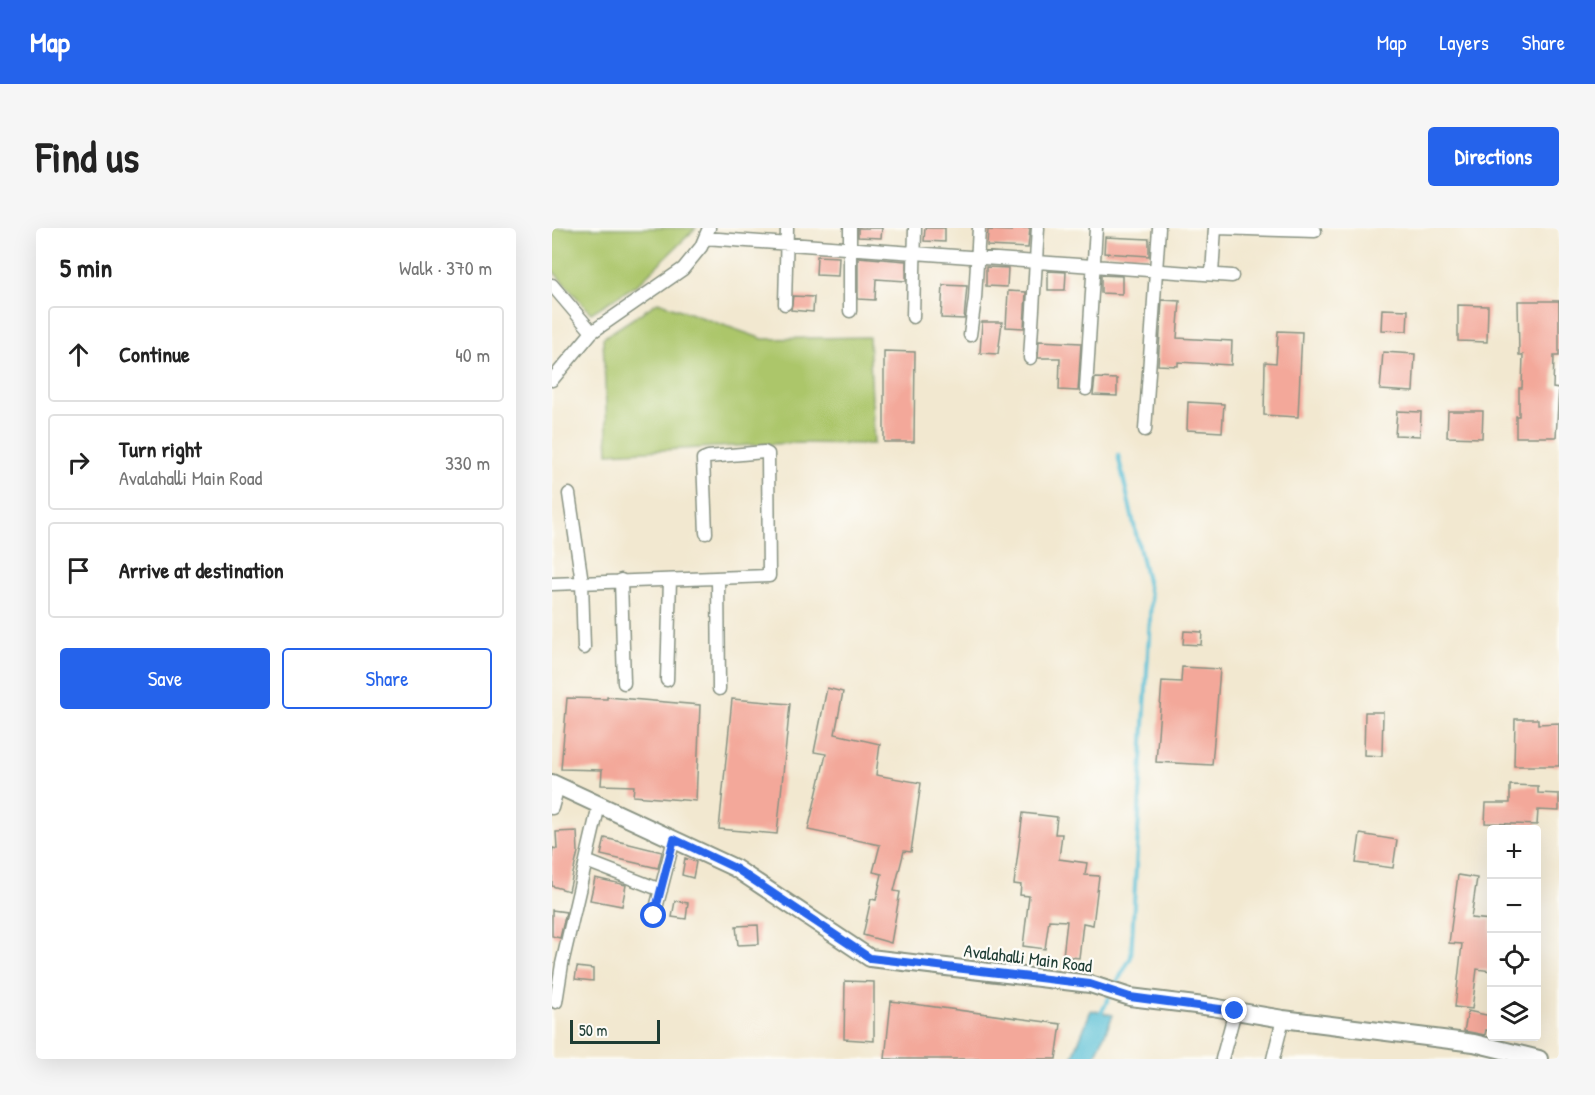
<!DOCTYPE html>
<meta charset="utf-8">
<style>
body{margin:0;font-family:"Patrick Hand",sans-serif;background:#f6f6f6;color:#222}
.controls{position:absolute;right:18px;bottom:18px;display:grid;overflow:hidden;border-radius:6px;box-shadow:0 6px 24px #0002}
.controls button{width:54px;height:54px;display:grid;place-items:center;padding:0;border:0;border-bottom:2px solid #e0e0e0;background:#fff;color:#222;font:30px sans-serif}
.scale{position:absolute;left:18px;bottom:15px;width:90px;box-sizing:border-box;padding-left:6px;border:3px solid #1f3d34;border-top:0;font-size:16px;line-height:21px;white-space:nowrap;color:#1f3d34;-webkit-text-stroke:4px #fdfcf7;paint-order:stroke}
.stop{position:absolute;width:18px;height:18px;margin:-14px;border:4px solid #2563eb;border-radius:50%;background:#fff}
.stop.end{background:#2563eb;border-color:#fff;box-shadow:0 2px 6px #0008}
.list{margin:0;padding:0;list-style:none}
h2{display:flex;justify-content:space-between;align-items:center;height:78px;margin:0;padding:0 24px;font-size:26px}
h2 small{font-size:20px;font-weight:400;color:#767676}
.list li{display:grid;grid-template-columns:39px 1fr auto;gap:18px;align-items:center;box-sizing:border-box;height:96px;margin:0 12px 12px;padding:0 12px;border:2px solid #e0e0e0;border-radius:6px}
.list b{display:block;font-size:22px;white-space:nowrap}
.list p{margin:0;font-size:20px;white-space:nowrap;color:#767676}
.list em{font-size:20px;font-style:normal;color:#767676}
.actions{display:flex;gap:12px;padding:18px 24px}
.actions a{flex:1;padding:14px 0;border:2px solid #2563eb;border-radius:6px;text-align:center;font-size:21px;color:#2563eb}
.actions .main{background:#2563eb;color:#fff}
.icon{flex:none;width:33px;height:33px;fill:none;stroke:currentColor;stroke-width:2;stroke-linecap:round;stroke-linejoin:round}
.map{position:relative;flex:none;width:1007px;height:831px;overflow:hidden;border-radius:6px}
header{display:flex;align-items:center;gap:36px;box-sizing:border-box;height:84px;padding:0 30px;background:#2563eb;color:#fff}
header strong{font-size:28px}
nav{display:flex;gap:33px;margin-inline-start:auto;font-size:21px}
.intro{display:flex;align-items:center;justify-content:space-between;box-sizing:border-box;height:144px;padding:0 36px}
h1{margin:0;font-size:42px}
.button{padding:15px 27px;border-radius:6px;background:#2563eb;color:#fff;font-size:21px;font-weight:700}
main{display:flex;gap:36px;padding:0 36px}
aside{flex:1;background:#fff;border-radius:6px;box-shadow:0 6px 24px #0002}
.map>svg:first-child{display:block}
.green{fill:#acc66b;stroke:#668250;stroke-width:1.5}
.water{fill:#58bfd5;stroke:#3c7e84;stroke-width:1.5}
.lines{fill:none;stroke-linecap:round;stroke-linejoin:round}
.stream{stroke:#58bfd5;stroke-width:4}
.building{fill:#f3a89a}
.street-casing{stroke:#889282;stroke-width:15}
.secondary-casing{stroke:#889282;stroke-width:20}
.street{stroke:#fff;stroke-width:12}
.secondary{stroke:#fff;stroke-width:16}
.route{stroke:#2563eb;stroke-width:8}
.labels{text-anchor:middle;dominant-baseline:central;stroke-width:4.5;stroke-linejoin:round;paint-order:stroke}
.street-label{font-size:18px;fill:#1f3d34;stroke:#fdfcf7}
</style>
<header>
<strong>Map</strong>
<nav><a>Map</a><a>Layers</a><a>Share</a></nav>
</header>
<div class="intro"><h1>Find us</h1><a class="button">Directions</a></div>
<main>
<aside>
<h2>5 min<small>Walk · 370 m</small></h2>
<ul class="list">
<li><svg class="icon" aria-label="ahead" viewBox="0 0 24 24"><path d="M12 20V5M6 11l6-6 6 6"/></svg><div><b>Continue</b></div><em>40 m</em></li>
<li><svg class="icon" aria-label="right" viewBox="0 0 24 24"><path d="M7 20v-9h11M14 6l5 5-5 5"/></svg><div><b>Turn right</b><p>Avalahalli Main Road</p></div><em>330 m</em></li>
<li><svg class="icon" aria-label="arrive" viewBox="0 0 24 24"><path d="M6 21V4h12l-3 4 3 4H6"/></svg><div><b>Arrive at destination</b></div></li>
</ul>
<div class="actions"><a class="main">Save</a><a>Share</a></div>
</aside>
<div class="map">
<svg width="1007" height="831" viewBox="0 0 1007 831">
<rect width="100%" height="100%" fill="#fdfcf7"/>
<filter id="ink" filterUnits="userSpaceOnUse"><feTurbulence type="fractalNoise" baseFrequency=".0167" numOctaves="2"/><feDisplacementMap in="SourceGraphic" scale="12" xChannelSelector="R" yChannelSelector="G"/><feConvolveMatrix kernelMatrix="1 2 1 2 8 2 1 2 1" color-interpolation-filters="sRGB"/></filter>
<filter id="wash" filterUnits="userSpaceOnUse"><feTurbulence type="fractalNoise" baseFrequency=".008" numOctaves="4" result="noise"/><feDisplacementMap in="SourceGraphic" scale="24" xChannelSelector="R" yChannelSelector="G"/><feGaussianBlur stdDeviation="1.35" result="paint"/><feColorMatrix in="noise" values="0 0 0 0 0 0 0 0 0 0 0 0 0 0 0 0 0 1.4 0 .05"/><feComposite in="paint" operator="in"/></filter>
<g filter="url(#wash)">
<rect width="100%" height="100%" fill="#f2e8d0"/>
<path class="green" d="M 0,0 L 144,0 L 86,56 L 39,85 L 0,42 Z
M 106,74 L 211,111 L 317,109 L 322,216 L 240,215 L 56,225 L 51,110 Z"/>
<path class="water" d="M 539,782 L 561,787 L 542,831 L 520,831 Z"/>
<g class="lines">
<path class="stream" d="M 563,758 L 579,729 L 599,371 L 566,227
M 548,787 L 558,768"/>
</g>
<g id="blocks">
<path class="building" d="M 306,0 L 330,0 L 329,10 L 306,9 Z
M 373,0 L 393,0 L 393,14 L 372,13 Z
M 460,0 L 478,0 L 476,20 L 435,18 L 436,2 L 460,3 Z
M 553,9 L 597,11 L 597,28 L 552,25 Z
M 265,28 L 287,29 L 286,48 L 264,47 Z
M 306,29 L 354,33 L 354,53 L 324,51 L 323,72 L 306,71 Z
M 434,39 L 456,40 L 455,59 L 434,58 Z
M 496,43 L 514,44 L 513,62 L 496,62 Z
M 549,47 L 570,48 L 570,66 L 549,65 Z
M 391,57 L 415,58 L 412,91 L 389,90 Z
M 456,63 L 474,64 L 472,100 L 454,99 Z
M 241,68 L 262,69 L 261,84 L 239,82 Z
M 610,72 L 628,73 L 625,110 L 680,113 L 679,137 L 626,134 L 626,138 L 606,137 Z
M 966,73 L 1007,73 L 1007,128 L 1002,128 L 1001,160 L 1007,161 L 1004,209 L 964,209 L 964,188 L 967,188 L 967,160 L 970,160 L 971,127 L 967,127 Z
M 906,77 L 936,78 L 935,114 L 906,113 Z
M 830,81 L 856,82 L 855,103 L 829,102 Z
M 430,94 L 450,94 L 446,126 L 428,125 Z
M 726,103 L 750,104 L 746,189 L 712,187 L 713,134 L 724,135 Z
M 487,113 L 529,115 L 526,163 L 507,162 L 508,130 L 486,130 Z
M 332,123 L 363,124 L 362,214 L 332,214 Z
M 831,124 L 863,126 L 861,164 L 828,162 Z
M 543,150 L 565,151 L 565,168 L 541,167 Z
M 636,174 L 672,176 L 670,204 L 635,202 Z
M 845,183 L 869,184 L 868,208 L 843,207 Z
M 896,183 L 931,183 L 930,210 L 895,209 Z
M 632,403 L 650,404 L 649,417 L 631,416 Z
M 630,439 L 668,441 L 660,537 L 604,534 L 610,453 L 629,454 Z
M 275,460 L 291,464 L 283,506 L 328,516 L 324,547 L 369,555 L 359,624 L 352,623 L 342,663 L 348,664 L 339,715 L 311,707 L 319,671 L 324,672 L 330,646 L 321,644 L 328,617 L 256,602 L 274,526 L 262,524 Z
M 55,469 L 148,477 L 144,573 L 81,568 L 82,558 L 49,557 L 50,542 L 9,541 L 15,470 L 55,471 Z
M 180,471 L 238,476 L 225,606 L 167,601 Z
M 813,484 L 831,484 L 830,528 L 812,527 Z
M 963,491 L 986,491 L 986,496 L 1007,495 L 1007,538 L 962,538 Z
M 958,557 L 986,558 L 986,565 L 1007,566 L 1007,583 L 986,582 L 985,597 L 933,595 L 934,575 L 958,575 Z
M 471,585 L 505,589 L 503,606 L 510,606 L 507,631 L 535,635 L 533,647 L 547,648 L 541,697 L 531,695 L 527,730 L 511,728 L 515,693 L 497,692 L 493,721 L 471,718 L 477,668 L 468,667 L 469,657 L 462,656 Z
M 25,603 L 26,624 L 17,663 L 0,658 L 0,626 L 1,620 L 5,621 L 4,604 Z
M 808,606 L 845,612 L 841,640 L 804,635 Z
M 53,610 L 110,624 L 106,640 L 49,627 Z
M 133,630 L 144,634 L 141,650 L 130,647 Z
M 906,647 L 925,650 L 919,690 L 939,692 L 939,743 L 925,741 L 920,781 L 903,779 L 910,716 L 897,715 Z
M 43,650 L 74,657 L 70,678 L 38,672 Z
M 123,673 L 136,675 L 134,691 L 120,689 Z
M 0,682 L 14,684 L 8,710 L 0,708 Z
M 206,697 L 207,716 L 186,717 L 184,698 Z
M 25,739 L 41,741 L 41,753 L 23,751 Z
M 293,753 L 322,754 L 322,813 L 292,811 Z
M 339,773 L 509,796 L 504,831 L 333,831 Z
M 916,783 L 939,788 L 939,803 L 934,802 L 933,807 L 912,803 Z"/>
</g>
</g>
<g filter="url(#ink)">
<use href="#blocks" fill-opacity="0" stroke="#889282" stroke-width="1.5"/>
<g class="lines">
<g class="street-casing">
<path id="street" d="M 666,0 L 763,3
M 153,10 L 680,48
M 660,46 L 663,0
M 0,57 L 40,104
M 233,76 L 235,0
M 298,83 L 298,0
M 361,89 L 363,0
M 418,107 L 423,71 L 427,0
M 478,130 L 486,0
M 0,152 L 40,104 L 131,41 L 149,19 L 157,0
M 534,161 L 544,0
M 593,202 L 607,0
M 17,266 L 30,354 L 32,420
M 166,350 L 167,461
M 69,352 L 72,455
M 0,356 L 217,348 L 216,226 L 212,224 L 156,229 L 151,231 L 154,305
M 115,452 L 118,352
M 0,580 L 6,558
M 34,633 L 109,662
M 102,688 L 122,611
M 4,774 L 10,736 L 47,577
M 670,831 L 683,783
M 721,831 L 731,791"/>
</g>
<g class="secondary-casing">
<path id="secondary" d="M 0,555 L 183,640 L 318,730 L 538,756 L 578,769 L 660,779 L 731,791 L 922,815 L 987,831"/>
</g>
<use href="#street" class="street"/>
<use href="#secondary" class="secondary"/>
</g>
</g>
<g class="lines" filter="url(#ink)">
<path class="route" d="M 102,688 L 122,611 L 183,640 L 318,730 L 538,756 L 578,769 L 683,783"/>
</g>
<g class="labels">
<g class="street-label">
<text transform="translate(476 730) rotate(7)">Avalahalli Main Road</text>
</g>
</g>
</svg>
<div class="controls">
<button>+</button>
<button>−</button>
<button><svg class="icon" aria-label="locate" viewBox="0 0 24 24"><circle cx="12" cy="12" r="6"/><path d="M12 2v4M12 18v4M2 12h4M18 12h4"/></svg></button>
<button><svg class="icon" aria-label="layers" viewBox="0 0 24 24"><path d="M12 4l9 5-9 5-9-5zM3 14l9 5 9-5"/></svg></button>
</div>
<div class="scale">50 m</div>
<div class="stop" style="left:102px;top:688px"></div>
<div class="stop end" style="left:683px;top:783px"></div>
</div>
</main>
